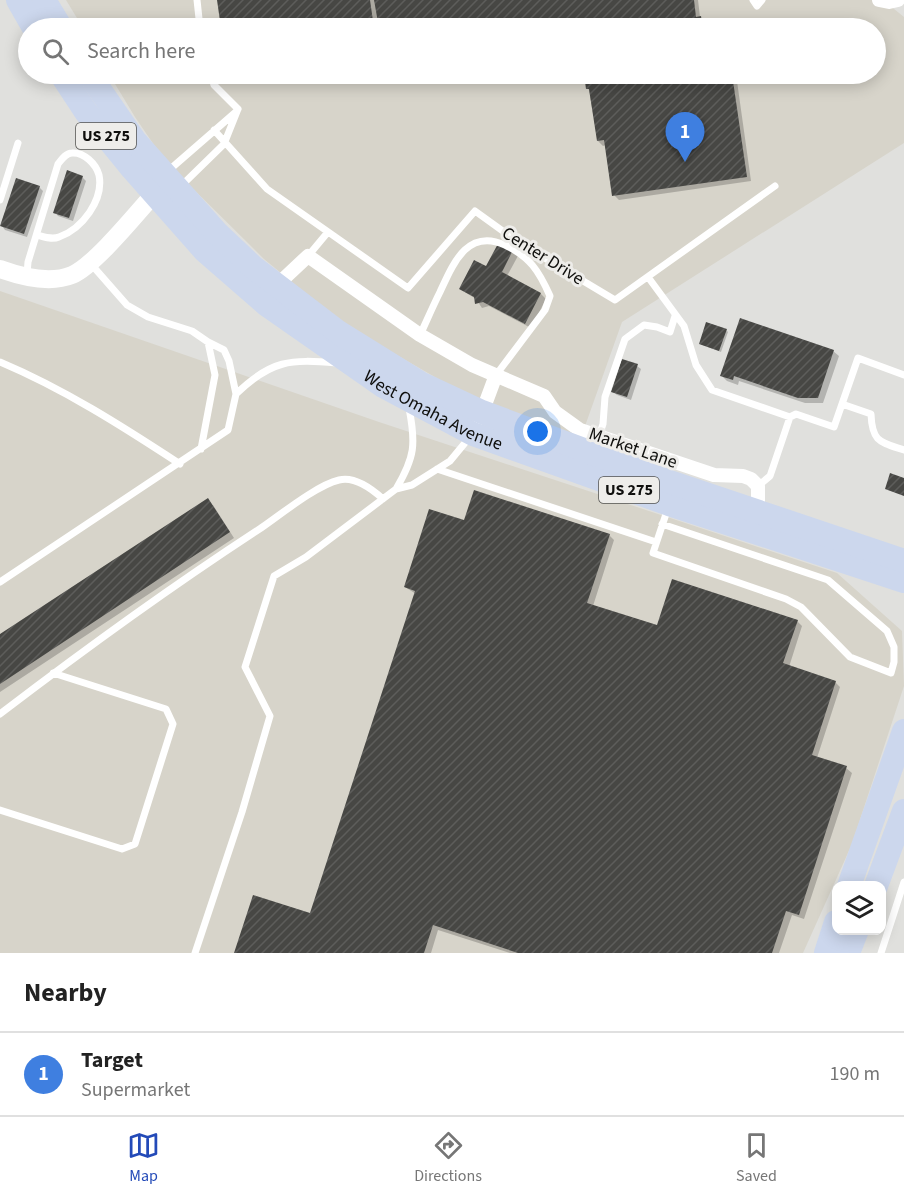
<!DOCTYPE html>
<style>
body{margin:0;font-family:"Source Sans 3",sans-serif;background:#f6f6f6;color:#222}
.controls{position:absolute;right:18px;bottom:18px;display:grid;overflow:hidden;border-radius:12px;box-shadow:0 3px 15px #0003}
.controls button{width:54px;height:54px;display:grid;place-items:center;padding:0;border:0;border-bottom:2px solid #e0e0e0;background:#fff;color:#222;font:30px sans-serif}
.you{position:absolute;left:538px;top:432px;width:21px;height:21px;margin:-15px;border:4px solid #fff;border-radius:50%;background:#1a73e8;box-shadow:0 0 0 9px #1a73e833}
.badge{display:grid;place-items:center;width:39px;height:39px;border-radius:50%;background:#234ab8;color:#fff;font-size:20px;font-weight:700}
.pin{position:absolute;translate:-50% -50px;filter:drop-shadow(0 2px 3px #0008)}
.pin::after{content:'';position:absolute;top:32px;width:21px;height:18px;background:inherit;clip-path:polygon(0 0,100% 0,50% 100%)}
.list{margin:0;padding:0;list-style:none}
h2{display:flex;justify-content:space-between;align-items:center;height:78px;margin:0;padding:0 24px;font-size:26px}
h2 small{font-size:20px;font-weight:400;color:#767676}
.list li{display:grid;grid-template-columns:39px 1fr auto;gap:18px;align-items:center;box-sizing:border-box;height:84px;padding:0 24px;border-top:2px solid #e0e0e0}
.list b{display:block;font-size:22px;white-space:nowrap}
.list p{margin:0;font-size:20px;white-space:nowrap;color:#767676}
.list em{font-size:20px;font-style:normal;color:#767676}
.icon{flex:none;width:33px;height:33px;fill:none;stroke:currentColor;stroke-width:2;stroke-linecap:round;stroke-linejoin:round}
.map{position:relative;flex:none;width:904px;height:953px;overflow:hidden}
.search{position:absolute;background:#fff;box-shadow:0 3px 15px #0003;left:18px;right:18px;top:18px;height:66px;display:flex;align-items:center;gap:15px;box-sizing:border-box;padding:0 21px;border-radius:33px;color:#767676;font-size:22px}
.sheet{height:162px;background:#fff}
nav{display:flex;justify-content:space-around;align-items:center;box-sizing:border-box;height:84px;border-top:2px solid #e0e0e0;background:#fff;font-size:16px;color:#767676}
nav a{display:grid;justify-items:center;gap:3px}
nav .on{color:#234ab8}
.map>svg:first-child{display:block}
.built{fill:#d7d4ca}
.shadow{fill:#0003}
.building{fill:url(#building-hatch)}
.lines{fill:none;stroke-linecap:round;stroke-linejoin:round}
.lane{stroke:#fff;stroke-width:7}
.street{stroke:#fff;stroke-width:14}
.secondary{stroke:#fff;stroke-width:18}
.highway{stroke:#ccd7ed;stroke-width:24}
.labels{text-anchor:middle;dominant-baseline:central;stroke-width:6;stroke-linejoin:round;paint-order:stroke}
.shield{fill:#eeedea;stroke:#52524f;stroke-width:1.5}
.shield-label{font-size:16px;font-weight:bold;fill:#0f0f0d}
.street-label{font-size:18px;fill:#0f0f0d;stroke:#eeedea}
</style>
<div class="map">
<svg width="904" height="953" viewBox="0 0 904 953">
<defs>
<pattern id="building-hatch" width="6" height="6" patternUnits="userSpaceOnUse" patternTransform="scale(1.5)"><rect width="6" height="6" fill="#474744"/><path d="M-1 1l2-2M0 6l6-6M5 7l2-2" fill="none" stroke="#5d5d5b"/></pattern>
</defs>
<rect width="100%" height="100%" fill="#e0e0dd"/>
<path class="built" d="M 66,0 L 883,0 L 904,17 L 904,143 L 622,322 L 579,443 L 447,384 L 343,324 L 264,259 L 165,161 L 135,117 L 109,74 L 876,74 L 876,28 L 83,28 Z
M 0,291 L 379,422 L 837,573 L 902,631 L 904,686 L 852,844 L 803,953 L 0,953 Z"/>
<path class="shadow" d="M 219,0 L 698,0 L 700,17 L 706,23 L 707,28 L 573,28 L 568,24 L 539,28 L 223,28 Z
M 229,74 L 293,74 L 235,82 Z
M 586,74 L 736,74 L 751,181 L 619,200 L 614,195 L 606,145 L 603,146 L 598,141 Z
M 82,177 L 86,181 L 73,221 L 58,216 L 55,212 Z
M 39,187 L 43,191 L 27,237 L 5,230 L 2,226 Z
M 501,242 L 519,254 L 507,276 L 541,294 L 546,299 L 531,328 L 489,306 L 482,308 L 476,299 L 460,289 L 487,268 Z
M 726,330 L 728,332 L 721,352 L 700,344 Z
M 833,351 L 839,356 L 823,403 L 805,403 L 739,381 L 738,385 L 727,381 L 722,376 Z
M 637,366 L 641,369 L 631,400 L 617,395 L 613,392 Z
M 213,505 L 234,538 L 0,692 L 0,636 Z
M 465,522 L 609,535 L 614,540 L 593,606 L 658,627 L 797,621 L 802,626 L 789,667 L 835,682 L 840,687 L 817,758 L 846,768 L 852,773 L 804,919 L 792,915 L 779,953 L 510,953 L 438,930 L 431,953 L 235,953 L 311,915 L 416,594 L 405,587 Z"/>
<path class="building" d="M 217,0 L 370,0 L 374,28 L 221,28 Z
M 374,0 L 694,0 L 696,17 L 701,16 L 703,28 L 572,28 L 562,20 L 499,28 L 379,28 Z
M 584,74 L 732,74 L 747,177 L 612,196 L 604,140 L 597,141 L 589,89 L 586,89 Z
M 67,170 L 83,176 L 69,218 L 53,213 Z
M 16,178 L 40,186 L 24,234 L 0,226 Z
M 500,240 L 514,248 L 502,272 L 541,293 L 525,324 L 483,302 L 475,304 L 474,297 L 459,289 L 474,260 L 486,266 Z
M 740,318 L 834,350 L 818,398 L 798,398 L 734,376 L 733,380 L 720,376 Z
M 706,322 L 727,329 L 719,351 L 699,344 Z
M 622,359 L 638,364 L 627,397 L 611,392 Z
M 890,473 L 904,478 L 904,496 L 885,489 Z
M 474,490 L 610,534 L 587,603 L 657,625 L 672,579 L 798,620 L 783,663 L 836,681 L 812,755 L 847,766 L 799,915 L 786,911 L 772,953 L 518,953 L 433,925 L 424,953 L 234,953 L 253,895 L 310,913 L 415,591 L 404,587 L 429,509 L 464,520 Z
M 208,498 L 230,532 L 0,684 L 0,634 Z"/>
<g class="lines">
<path class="lane" d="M 197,0 L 200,28
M 753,0 L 757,6 L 762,0
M 211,74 L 214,85 L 238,109
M 214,130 L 267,189 L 408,288 L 475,211 L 518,242 L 615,300 L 775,186
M 168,171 L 237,111
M 180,187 L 224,144 L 238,109
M 0,200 L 18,143
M 308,256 L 328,232
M 27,274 L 28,262 L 58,164 C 62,159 66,153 72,153 C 84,152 96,164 99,175 C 104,200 82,229 59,237 C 52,240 44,237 37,235
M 648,277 L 684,326 L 696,365 L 712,390 L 790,417 L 770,476 L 758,486
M 420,335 C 427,320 433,306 440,292 C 453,264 467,228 505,245 C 530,257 539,271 550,296 L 545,310 L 496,375
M 0,362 C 64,389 122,426 180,464
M 236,394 C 271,360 290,359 337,363
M 842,404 L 871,414 C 872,442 880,442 904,450
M 790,417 L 796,414 L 834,427 L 858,358 L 904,375
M 599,436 L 603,424 L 605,397 L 625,339 L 644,325 L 657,327 L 670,332 L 675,316
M 201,449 L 215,375 L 208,342
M 437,469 L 656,542
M 396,489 C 415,457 416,444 409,408
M 662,524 L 828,580 L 887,631 L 894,647 L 894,662 L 891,673 L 850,657 L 801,607 L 786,599 L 653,553 L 668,508
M 0,582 L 228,430 L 236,394 L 229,361 L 224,350 L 208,342 L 192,331 L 148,317 L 127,305 L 91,264
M 0,714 C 85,649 172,586 261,528 C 280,515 317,485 339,480 C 355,476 372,489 383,499
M 0,810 L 122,849 L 135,844 L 173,724 L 166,709 L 53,673
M 195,953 L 242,812 L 270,716 L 245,667 L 274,576 L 306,557 L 396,489 L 412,485 L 450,461 L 469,438
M 881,953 L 904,882"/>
<path class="street" d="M 879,0 L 889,2 L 898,0
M 276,286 L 308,256 L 420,335 L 472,365 L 544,396 L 555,412 L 580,430 L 714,475 L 743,476 L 751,479 L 758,486 L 758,502 L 755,511
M 480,418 L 496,375"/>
<path class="secondary" d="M 0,269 C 22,277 50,284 72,275 C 94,266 137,213 154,194 L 160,183"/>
<g class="highway">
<path d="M 18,0 L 34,28"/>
<path d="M 44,0 L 61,28"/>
<path id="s1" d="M 61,74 L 86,112 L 130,166 L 205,251 L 267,305 L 383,386 L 473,434 L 669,504 L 904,581"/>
<path d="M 89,74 L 135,141 L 217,233 L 253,267 L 338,332 L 420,383 L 482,412 L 670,482 L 904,561"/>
<path d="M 849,886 L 904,731"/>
<path d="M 876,886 L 904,811"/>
<path d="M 826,953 L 836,922"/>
<path d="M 848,953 L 857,930"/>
</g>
</g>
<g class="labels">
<g class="shield">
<rect x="76" y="123" width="60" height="26" rx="4.5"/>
<rect x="599" y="477" width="60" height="26" rx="4.5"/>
</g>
<g class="shield-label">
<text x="106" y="136">US 275</text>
<text x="629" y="490">US 275</text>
</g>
<g class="street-label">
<text transform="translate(543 256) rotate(32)">Center Drive</text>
<text stroke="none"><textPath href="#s1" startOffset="508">West Omaha Avenue</textPath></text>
<text transform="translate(633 448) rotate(19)">Market Lane</text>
</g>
</g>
</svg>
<div class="controls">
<button><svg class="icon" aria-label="layers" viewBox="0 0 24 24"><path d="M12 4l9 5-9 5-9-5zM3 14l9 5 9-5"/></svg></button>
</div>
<div class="you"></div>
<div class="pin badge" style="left:685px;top:162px;background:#3f7fe0">1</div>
<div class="search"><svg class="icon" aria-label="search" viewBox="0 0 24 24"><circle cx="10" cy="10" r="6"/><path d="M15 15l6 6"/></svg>Search here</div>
</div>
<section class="sheet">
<h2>Nearby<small></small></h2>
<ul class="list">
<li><span class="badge" style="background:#3f7fe0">1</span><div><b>Target</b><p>Supermarket</p></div><em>190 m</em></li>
</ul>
</section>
<nav>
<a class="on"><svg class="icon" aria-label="map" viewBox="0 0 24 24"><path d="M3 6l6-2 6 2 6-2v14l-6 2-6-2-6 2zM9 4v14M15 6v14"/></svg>Map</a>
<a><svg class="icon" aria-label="directions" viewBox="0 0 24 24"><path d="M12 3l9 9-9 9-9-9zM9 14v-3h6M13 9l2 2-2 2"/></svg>Directions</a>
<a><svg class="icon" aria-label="saved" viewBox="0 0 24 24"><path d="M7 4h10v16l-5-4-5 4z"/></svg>Saved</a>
</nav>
